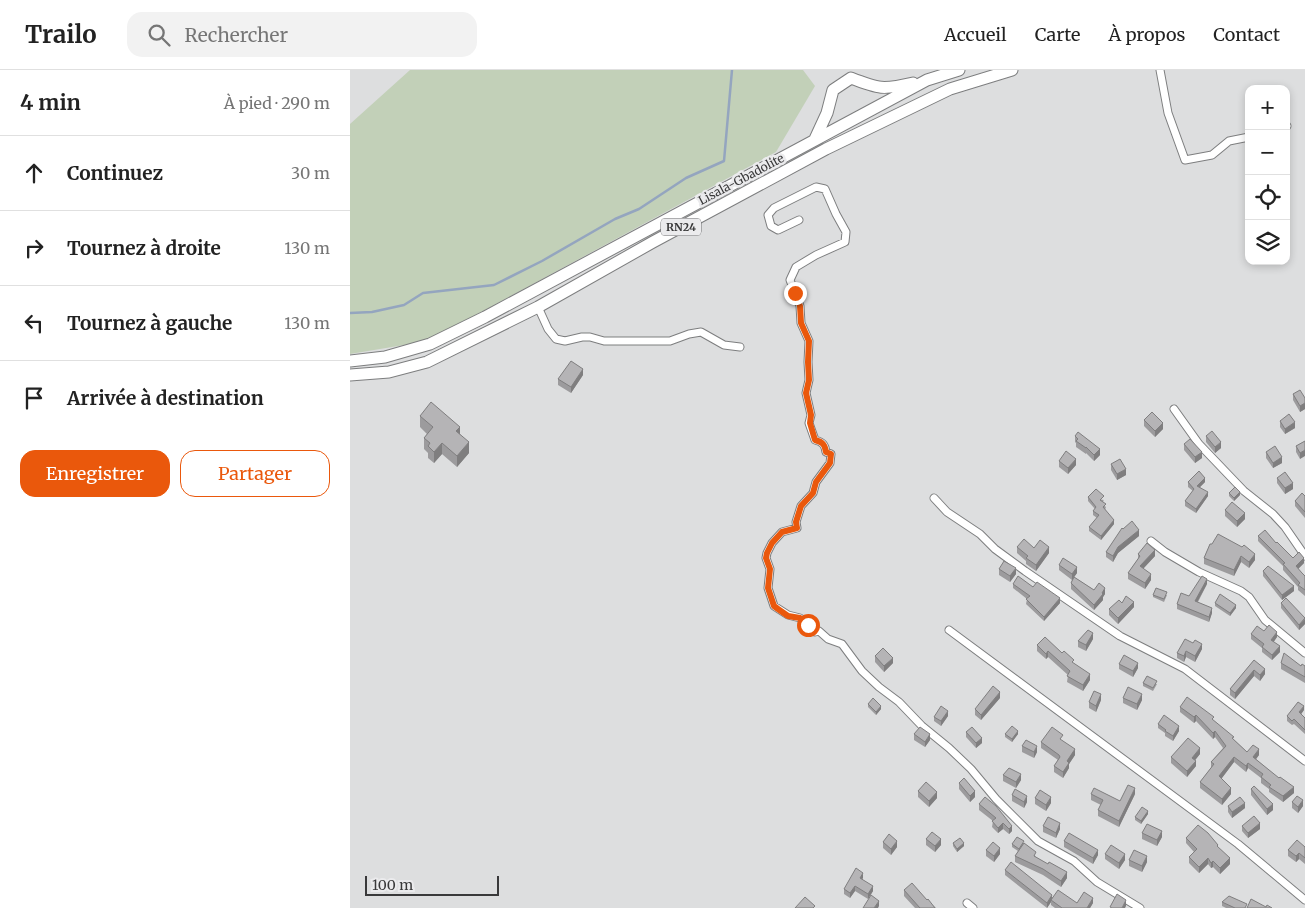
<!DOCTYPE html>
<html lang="fr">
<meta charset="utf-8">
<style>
body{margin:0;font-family:Merriweather,serif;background:#f2f2f2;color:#222}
.controls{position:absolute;right:15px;top:15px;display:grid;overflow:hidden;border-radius:10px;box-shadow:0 2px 8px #0003}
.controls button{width:45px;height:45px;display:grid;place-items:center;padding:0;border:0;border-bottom:1px solid #e0e0e0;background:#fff;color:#222;font:25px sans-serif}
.scale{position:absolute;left:15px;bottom:12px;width:134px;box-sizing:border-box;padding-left:5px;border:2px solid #39393a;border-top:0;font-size:14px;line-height:18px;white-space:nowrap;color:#39393a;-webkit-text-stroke:4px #ebebed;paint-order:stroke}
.stop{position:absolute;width:15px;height:15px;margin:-11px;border:4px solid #ea580c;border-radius:50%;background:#fff}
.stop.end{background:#ea580c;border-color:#fff;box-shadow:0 1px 5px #0008}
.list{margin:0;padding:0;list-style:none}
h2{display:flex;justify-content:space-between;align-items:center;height:65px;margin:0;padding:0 20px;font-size:21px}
h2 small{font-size:16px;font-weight:400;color:#767676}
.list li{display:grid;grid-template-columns:32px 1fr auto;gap:15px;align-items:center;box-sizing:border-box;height:75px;padding:0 20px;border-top:1px solid #e0e0e0}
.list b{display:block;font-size:19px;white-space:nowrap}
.list em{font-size:16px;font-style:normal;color:#767676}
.actions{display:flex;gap:10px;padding:15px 20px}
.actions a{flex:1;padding:11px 0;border:1px solid #ea580c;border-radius:15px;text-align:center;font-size:18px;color:#ea580c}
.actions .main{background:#ea580c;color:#fff}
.icon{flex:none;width:28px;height:28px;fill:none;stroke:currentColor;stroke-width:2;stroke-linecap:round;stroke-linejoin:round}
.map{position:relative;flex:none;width:955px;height:838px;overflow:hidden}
header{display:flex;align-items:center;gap:30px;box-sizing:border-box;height:70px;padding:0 25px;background:#fff;border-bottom:1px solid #e0e0e0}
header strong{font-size:24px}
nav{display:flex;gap:28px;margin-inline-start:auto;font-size:18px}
.search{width:350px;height:45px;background:#f2f2f2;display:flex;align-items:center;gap:12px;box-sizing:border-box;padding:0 18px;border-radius:15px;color:#767676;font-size:19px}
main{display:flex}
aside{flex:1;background:#fff}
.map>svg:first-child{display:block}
.green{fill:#c2d0b8}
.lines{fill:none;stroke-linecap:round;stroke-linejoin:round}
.stream{stroke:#94a5bf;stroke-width:2.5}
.street-casing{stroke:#7d7e7f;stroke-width:9}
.primary-casing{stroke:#7d7e7f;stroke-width:13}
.street{stroke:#fff;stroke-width:7}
.primary{stroke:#fff;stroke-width:11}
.wall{fill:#9c9b9d}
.shaded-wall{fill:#7f7e7f}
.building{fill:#b5b4b6;stroke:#7f7e7f}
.route{stroke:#ea580c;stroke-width:6}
.labels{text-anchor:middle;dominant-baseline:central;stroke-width:5;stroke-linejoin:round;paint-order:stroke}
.shield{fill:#ebebed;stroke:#6e6e70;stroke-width:1}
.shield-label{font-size:11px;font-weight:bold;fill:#39393a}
.street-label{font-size:12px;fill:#39393a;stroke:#ebebed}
</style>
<header>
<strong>Trailo</strong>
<div class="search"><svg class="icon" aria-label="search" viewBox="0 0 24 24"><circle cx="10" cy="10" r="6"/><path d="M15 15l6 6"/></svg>Rechercher</div>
<nav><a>Accueil</a><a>Carte</a><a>À propos</a><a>Contact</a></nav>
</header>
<main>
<aside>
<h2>4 min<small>À pied · 290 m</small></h2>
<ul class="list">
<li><svg class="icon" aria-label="ahead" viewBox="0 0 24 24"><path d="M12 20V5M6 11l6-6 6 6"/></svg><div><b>Continuez</b></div><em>30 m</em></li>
<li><svg class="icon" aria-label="right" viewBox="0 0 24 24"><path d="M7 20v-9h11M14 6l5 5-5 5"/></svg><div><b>Tournez à droite</b></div><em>130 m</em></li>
<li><svg class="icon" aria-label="left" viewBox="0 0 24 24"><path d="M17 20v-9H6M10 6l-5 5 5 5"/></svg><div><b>Tournez à gauche</b></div><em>130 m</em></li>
<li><svg class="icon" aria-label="arrive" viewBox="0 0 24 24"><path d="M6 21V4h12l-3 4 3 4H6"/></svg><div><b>Arrivée à destination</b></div></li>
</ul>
<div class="actions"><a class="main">Enregistrer</a><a>Partager</a></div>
</aside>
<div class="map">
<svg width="955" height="838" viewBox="0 0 955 838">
<rect width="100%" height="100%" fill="#dddedf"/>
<path class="green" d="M 60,0 L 453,0 L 465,16 L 426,82 L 78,271 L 0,284 L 0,54 Z"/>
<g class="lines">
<path class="stream" d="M 0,243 L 22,242 L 54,235 L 73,223 L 144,215 L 192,191 L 265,149 L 289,139 L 336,108 L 374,91 L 382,0"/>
<g class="street-casing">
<path id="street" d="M 810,0 L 818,43 L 835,90 L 862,85 L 879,71 L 899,67
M 936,57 L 937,56
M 449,150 L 428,160 L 421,156 L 418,145 L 424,138 L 466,117 L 475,119 L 486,144 L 496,162 L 495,172 L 466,185 L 446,197 L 440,210 L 450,236 L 451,253 L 459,271 L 458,292 L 459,310 L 456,323 L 461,345 L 459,353 L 465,370 C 473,372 475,375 476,382 L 481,384 L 480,393 L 466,412 L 463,423 L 451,436 L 446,452 L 447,458 L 432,462 L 422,473 L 417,483 L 416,488 L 420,499 L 418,518 L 424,536 L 438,545 L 450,548 L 465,562 L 469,561 L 478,569 L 492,574 L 512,601 L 529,617 L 549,632 L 572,656 L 599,678 L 621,699 L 646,729 L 688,771 L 724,791 L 747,812 L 790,838
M 188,237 L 198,259 L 206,269 L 215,271 L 232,267 L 240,267 L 254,271 L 320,271 L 339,264 L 351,262 L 374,275 L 390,277
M 824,339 L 849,374 L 894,421 L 923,444 L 935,457 L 955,486
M 584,428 L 597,442 L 630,464 L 645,479 L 675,501 L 770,566 L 835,599 L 955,691
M 801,471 L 815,482 L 849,502 L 891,521 L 899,527 L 915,550 L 955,583
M 599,560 L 888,774 L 955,830
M 617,833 L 623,838"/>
</g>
<g class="primary-casing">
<path id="primary" d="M 465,69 L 477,43 L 483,20 L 501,8 C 529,19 533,20 563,13
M 0,291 L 35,287 L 80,274 L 135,247 L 577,10 L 609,0
M 0,305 L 39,302 L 77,292 L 188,237 L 303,172 L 476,79 L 600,19 L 662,0"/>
</g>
<use href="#street" class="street"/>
<use href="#primary" class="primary"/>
</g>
<path class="wall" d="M 233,305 L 221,323 L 208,315 L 208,309 Z
M 943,324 L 955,328 L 955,339 L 950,342 L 943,330 Z
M 70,346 L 110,364 L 119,383 L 107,397 L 92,384 L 84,393 L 78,388 L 78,383 L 74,379 L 74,368 L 77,364 L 70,357 Z
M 794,350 L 813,359 L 805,367 L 794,356 Z
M 930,351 L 945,358 L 935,364 L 930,357 Z
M 725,366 L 750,385 L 744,391 L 736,383 L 736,384 L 726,377 L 726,373 L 725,372 Z
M 856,366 L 871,378 L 865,383 L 856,372 Z
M 955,371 L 950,389 L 946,382 L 946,376 Z
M 834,374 L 852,388 L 845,393 L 834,380 Z
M 916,382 L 932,393 L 923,398 L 916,388 Z
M 709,391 L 726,395 L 718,404 L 709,397 Z
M 761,394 L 776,405 L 767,410 L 761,400 Z
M 927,408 L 943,419 L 935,424 L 927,413 Z
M 838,412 L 855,412 L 850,417 L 858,426 L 846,443 L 835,436 L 835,431 L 843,421 L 838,417 Z
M 879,423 L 890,425 L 884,431 L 879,426 Z
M 955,426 L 955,448 L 945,436 L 945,431 Z
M 738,427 L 754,430 L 753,431 L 756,438 L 755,439 L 764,454 L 751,470 L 739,461 L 739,457 L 747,448 L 743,445 L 743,441 L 745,439 L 738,431 Z
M 875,440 L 895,449 L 887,457 L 875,446 Z
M 773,459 L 789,466 L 768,483 L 763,492 L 756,487 L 756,482 Z
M 908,466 L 926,473 L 943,488 L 954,493 L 948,499 L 955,506 L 955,526 L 948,520 L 948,517 L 933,500 L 933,496 L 908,471 Z
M 860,474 L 905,490 L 899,498 L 891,492 L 884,506 L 854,494 L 854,488 Z
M 667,477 L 684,478 L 699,483 L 686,501 L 676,494 L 676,491 L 667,483 Z
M 788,484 L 805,486 L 793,499 L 801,510 L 795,519 L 778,509 L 778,503 L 788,489 Z
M 709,495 L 727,503 L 724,507 L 744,520 L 755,524 L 753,527 L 753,530 L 744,540 L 721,519 L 721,513 L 722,510 L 709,500 Z
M 649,499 L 666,504 L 660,512 L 649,505 Z
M 913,501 L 944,521 L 932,530 L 913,506 Z
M 663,514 L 683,517 L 710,533 L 694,551 L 676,534 L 677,529 L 663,518 Z
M 857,514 L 848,532 L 862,543 L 859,552 L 827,539 L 827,534 Z
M 803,525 L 817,525 L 814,532 L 803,527 Z
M 772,533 L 784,537 L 768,554 L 759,545 L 759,539 Z
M 865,533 L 886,538 L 880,546 L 865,536 Z
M 931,533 L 955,548 L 955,554 L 949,560 L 931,538 Z
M 914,561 L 927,567 L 923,572 L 930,582 L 922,590 L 912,582 L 912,578 L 901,569 L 901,564 Z
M 743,569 L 736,581 L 728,577 L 728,571 Z
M 687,575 L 724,594 L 740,610 L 733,621 L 717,612 L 718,605 L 698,587 L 696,589 L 687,581 Z
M 852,579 L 845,592 L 836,587 L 834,592 L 827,588 L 827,583 Z
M 525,586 L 543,593 L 534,602 L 525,592 Z
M 904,590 L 915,604 L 910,611 L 904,606 L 885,629 L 880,625 L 880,619 Z
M 931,593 L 955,596 L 955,613 L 931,599 Z
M 769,594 L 788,598 L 783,607 L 769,599 Z
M 793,613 L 807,614 L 803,621 L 793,616 Z
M 650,628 L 631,650 L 625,645 L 625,639 Z
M 773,628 L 792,630 L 787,640 L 773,633 Z
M 751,630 L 746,642 L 739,638 L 739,632 Z
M 518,634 L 531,639 L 526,645 L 518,637 Z
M 830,637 L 864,651 L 897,682 L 909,685 L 906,689 L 944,723 L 933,732 L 919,722 L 919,719 L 911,713 L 911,708 L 898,698 L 896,702 L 884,692 L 871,709 L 881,724 L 872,735 L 850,718 L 850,712 L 861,698 L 861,692 L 873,678 L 865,667 L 863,669 L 846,651 L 844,653 L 830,642 Z
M 954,640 L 951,644 L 955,648 L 955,664 L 944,654 L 942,655 L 937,651 L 937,646 Z
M 598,646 L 591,656 L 584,651 L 584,647 Z
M 808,654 L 829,661 L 823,671 L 815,666 L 815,663 L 808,658 Z
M 616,662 L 632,673 L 626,678 L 616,667 Z
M 564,664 L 580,670 L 575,677 L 564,670 Z
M 655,664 L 668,664 L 662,672 L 655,667 Z
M 713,671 L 725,685 L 719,694 L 719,698 L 713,708 L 704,702 L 704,696 L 708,690 L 691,678 L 691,672 Z
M 672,676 L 687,682 L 684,688 L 672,682 Z
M 850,684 L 845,690 L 846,696 L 837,707 L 821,693 L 821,687 Z
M 653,705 L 671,710 L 666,718 L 653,711 Z
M 609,713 L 625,727 L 620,732 L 609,719 Z
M 901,719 L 923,740 L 917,745 L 901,725 Z
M 568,721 L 587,728 L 579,737 L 568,727 Z
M 741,724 L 770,731 L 785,724 L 769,757 L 748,746 L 748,740 L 751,735 L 741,730 Z
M 662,725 L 677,732 L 674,738 L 662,731 Z
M 635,727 L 662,761 L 659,764 L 653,759 L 648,763 L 642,757 L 643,751 L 629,740 L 629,734 Z
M 685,728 L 701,733 L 696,741 L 685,734 Z
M 942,732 L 953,736 L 948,743 L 942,738 Z
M 878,736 L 895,738 L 882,748 L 878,742 Z
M 798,744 L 791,754 L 785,750 L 785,747 Z
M 693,756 L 710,759 L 706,768 L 693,762 Z
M 892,756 L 910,759 L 898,768 L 892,761 Z
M 792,763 L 812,767 L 807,776 L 792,769 Z
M 836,768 L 868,777 L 880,794 L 870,804 L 863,797 L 861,798 L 858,794 L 849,803 L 839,793 L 839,787 L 844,782 L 836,773 Z
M 576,769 L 591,775 L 585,782 L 576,775 Z
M 714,771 L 748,785 L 743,794 L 714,777 Z
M 533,772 L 547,777 L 541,785 L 533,778 Z
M 603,773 L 614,776 L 607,782 L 603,776 Z
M 674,773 L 686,787 L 717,808 L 711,817 L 693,805 L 665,792 L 665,786 L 668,781 L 662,777 L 662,774 Z
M 955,777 L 955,794 L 949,789 L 946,792 L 938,786 L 938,780 Z
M 636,780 L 650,784 L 644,792 L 636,786 Z
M 755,784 L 775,790 L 769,799 L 755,789 Z
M 779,790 L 797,792 L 792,802 L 779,796 Z
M 655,800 L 702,827 L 727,833 L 743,833 L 740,838 L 705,838 L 701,835 L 701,832 L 697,838 L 655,805 Z
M 513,808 L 512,809 L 523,821 L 518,829 L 505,821 L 500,828 L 494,824 L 494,819 Z
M 554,820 L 577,830 L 586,838 L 565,838 L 554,826 Z
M 872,832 L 897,838 L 876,838 L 872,836 Z"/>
<path class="shaded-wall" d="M 233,299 L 233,305 L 221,323 L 221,317 Z
M 955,333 L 955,339 L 950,342 L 950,336 Z
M 945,352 L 945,358 L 935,364 L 935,359 Z
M 813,353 L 813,359 L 805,367 L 805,361 Z
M 110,357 L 110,369 L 106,361 Z
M 119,372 L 119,383 L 107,397 L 107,386 Z
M 871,372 L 871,378 L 865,383 L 865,377 Z
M 92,373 L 92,384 L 84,393 L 84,382 Z
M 750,379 L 750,385 L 744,391 L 744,385 Z
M 955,380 L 955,386 L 950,389 L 950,383 Z
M 852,382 L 852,388 L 845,393 L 845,387 Z
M 932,387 L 932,393 L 923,398 L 923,393 Z
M 726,389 L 726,395 L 718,404 L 718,398 Z
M 776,399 L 776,405 L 767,410 L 767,404 Z
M 855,408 L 855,412 L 847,420 L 847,416 Z
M 943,413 L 943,419 L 935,424 L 935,418 Z
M 858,422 L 858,426 L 846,443 L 846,439 Z
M 890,422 L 890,425 L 884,431 L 884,428 Z
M 895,443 L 895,449 L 887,457 L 887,451 Z
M 764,450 L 764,454 L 751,470 L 751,466 Z
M 789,460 L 789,466 L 768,483 L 763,492 L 763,486 L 768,477 Z
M 699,477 L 699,483 L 686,501 L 686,495 Z
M 805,480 L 805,486 L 790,502 L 790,496 Z
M 905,484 L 905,490 L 899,498 L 899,492 Z
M 891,486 L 891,492 L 884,506 L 884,500 Z
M 954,488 L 954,493 L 946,501 L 946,496 Z
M 727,497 L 727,503 L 722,510 L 722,504 Z
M 666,498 L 666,504 L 660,512 L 660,506 Z
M 801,504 L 801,510 L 795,519 L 795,513 Z
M 857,509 L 857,514 L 845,536 L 845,531 Z
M 944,516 L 944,521 L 932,530 L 932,525 Z
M 755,518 L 755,524 L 753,527 L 753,530 L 744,540 L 744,535 Z
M 710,528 L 710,533 L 694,551 L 694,547 Z
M 784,532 L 784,537 L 768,554 L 768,548 Z
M 886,535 L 886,538 L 880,546 L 880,543 Z
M 862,538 L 862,543 L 859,552 L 859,547 Z
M 955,549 L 955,554 L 949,560 L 949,555 Z
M 927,562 L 927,567 L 921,576 L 921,570 Z
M 743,563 L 743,569 L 736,581 L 736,575 Z
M 852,574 L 852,579 L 845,592 L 845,586 Z
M 930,576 L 930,582 L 922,590 L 922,585 Z
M 698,581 L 698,587 L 696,589 L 696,584 Z
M 836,581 L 836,587 L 834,592 L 834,586 Z
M 543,588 L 543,593 L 534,602 L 534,596 Z
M 788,593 L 788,598 L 783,607 L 783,601 Z
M 915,599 L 915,604 L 910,611 L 910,605 Z
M 904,600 L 904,606 L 885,629 L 885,623 Z
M 740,604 L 740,610 L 733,621 L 733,615 Z
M 650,622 L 650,628 L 631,650 L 631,645 Z
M 751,624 L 751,630 L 746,642 L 746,636 Z
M 792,624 L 792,630 L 787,640 L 787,634 Z
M 531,636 L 531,639 L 526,645 L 526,642 Z
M 954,636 L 954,640 L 949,647 L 949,642 Z
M 598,641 L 598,646 L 591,656 L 591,651 Z
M 846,645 L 846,651 L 844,653 L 844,647 Z
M 829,656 L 829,661 L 823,671 L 823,666 Z
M 668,661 L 668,664 L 662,672 L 662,669 Z
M 865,661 L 865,667 L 863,669 L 863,663 Z
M 580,664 L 580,670 L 575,677 L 575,672 Z
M 632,668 L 632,673 L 626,678 L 626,673 Z
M 687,676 L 687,682 L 684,688 L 684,682 Z
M 850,678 L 850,684 L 842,694 L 842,688 Z
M 725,679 L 725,685 L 719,694 L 719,698 L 713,708 L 713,702 L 717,691 Z
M 909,679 L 909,685 L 903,693 L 903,687 Z
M 884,687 L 884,692 L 869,712 L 869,706 Z
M 846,691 L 846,696 L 837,707 L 837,701 Z
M 898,693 L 898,698 L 896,702 L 896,696 Z
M 671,704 L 671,710 L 666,718 L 666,712 Z
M 944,717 L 944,723 L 933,732 L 933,726 Z
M 785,718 L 785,724 L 769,757 L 769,751 Z
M 881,718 L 881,724 L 872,735 L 872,729 Z
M 625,721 L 625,727 L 620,732 L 620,726 Z
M 587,722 L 587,728 L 579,737 L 579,731 Z
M 677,726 L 677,732 L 674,738 L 674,732 Z
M 701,727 L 701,733 L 696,741 L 696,735 Z
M 953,730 L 953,736 L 948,743 L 948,737 Z
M 895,733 L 895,738 L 882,748 L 882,742 Z
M 923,734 L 923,740 L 917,745 L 917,739 Z
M 798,741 L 798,744 L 791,754 L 791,751 Z
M 653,753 L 653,759 L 648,763 L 648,758 Z
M 710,753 L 710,759 L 706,768 L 706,763 Z
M 910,753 L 910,759 L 898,768 L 898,763 Z
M 662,756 L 662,761 L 659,764 L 659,759 Z
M 812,761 L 812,767 L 807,776 L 807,770 Z
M 591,769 L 591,775 L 585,782 L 585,776 Z
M 547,771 L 547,777 L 541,785 L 541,779 Z
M 614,773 L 614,776 L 607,782 L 607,779 Z
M 650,778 L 650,784 L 644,792 L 644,786 Z
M 748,780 L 748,785 L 743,794 L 743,788 Z
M 949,783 L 949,789 L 946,792 L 946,786 Z
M 775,784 L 775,790 L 769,799 L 769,793 Z
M 797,786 L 797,792 L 792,802 L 792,796 Z
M 858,788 L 858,794 L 849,803 L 849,797 Z
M 880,788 L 880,794 L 870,804 L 870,798 Z
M 863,791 L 863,797 L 861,798 L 861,793 Z
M 717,802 L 717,808 L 711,817 L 711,811 Z
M 513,803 L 513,808 L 510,813 L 510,808 Z
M 505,816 L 505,821 L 500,828 L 500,823 Z
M 523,816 L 523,821 L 518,829 L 518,824 Z
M 702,825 L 702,830 L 701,830 L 701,832 L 697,838 L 697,833 Z
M 743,828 L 743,833 L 740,838 L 737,838 Z
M 776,830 L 776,836 L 775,838 L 772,838 Z
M 529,831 L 529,836 L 528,838 L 524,838 Z"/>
<path class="building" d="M 221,291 L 233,299 L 221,317 L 208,309 Z
M 950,320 L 955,328 L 955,333 L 950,336 L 943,324 Z
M 81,332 L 110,357 L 106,361 L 119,372 L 107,386 L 92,373 L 84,382 L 78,376 L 80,373 L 74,368 L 83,357 L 70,346 Z
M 802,342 L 813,353 L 805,361 L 794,350 Z
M 939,344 L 945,352 L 935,359 L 930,351 Z
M 862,361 L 871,372 L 865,377 L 856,366 Z
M 728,362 L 750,379 L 744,385 L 736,377 L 736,378 L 726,371 L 728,369 L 725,366 Z
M 840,369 L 852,382 L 845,387 L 834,374 Z
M 955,371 L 955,380 L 950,383 L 946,376 Z
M 925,376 L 932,387 L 923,393 L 916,382 Z
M 716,381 L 726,389 L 718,398 L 709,391 Z
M 770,389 L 776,399 L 767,404 L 761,394 Z
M 849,401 L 855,408 L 847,416 L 858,422 L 846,439 L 835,431 L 844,419 L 838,412 Z
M 935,402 L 943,413 L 935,418 L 927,408 Z
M 885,417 L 890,422 L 884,428 L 879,423 Z
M 746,419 L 754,426 L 750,430 L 756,434 L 753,437 L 764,450 L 751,466 L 739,457 L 749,445 L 743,441 L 746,437 L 738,427 Z
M 952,423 L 955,426 L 955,442 L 945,431 Z
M 882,432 L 895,443 L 887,451 L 875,440 Z
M 782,451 L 789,460 L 768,477 L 763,486 L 756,482 L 772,458 L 773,459 Z
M 915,460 L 926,473 L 927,472 L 943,488 L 949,482 L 954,488 L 946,496 L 952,503 L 955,506 L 955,520 L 948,515 L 950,513 L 933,494 L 935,493 L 908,466 Z
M 868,464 L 892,477 L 894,475 L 905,484 L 899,492 L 891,486 L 884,500 L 854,488 L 860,474 L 862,474 Z
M 674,469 L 684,478 L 690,470 L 699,477 L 686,495 L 676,488 L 678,486 L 667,477 Z
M 797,473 L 805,480 L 790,496 L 801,504 L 795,513 L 778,503 L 790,486 L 788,484 Z
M 713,488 L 727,497 L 722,504 L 709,495 Z
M 654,491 L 666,498 L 660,506 L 649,499 Z
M 918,496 L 944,516 L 932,525 L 913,501 Z
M 668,506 L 683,517 L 687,512 L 710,528 L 694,547 L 676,529 L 680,526 L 663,514 Z
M 852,506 L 857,509 L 845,531 L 862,538 L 859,547 L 827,534 L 831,523 L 839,526 Z
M 724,507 L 744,520 L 749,513 L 755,518 L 752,523 L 753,524 L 744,535 L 721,513 Z
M 806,518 L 817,522 L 814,529 L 803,525 Z
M 870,524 L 886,535 L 880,543 L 865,533 Z
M 776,526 L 784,532 L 768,548 L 759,539 L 769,530 L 772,533 Z
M 936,528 L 955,548 L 949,555 L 931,533 Z
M 919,555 L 927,562 L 921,570 L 930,576 L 922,585 L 912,577 L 914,574 L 901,564 L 907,556 L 914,561 Z
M 738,560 L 743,563 L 736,575 L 728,571 Z
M 695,567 L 712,583 L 714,581 L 724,590 L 722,592 L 740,604 L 733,615 L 717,606 L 720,601 L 698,581 L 696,584 L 687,575 Z
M 835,569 L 843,573 L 845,570 L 852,574 L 845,586 L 836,581 L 834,586 L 827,583 Z
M 533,578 L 543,588 L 534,596 L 525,586 Z
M 934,583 L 951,596 L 952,594 L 955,596 L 955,607 L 931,593 Z
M 774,585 L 788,593 L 783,601 L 769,594 Z
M 904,590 L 915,599 L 910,605 L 904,600 L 885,623 L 880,619 Z
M 797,606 L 807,611 L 803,618 L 793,613 Z
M 643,616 L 650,622 L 631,645 L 625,639 Z
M 778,617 L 792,624 L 787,634 L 773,628 Z
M 744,621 L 751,624 L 746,636 L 739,632 Z
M 837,627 L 864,647 L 862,649 L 884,667 L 882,668 L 897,682 L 903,675 L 909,679 L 903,687 L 929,708 L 930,707 L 944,717 L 933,726 L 919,717 L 921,715 L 911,707 L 913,704 L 898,693 L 896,696 L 884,687 L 869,706 L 881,718 L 872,729 L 850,712 L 864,694 L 861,692 L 876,676 L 865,661 L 863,663 L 846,645 L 844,647 L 830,637 Z
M 523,628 L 531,636 L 526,642 L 518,634 Z
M 948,632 L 954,636 L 949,642 L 955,648 L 955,660 L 944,649 L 942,651 L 937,646 Z
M 591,636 L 598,641 L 591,651 L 584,647 Z
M 814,645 L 829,656 L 823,666 L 815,661 L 816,660 L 808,654 Z
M 662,656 L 668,661 L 662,669 L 655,664 Z
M 570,657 L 580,664 L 575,672 L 564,664 Z
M 622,657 L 632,668 L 626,673 L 616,662 Z
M 702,657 L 713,665 L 710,669 L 725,679 L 717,691 L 719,693 L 713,702 L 704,696 L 710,687 L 709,685 L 691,672 Z
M 838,668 L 850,678 L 842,688 L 846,691 L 837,701 L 821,687 Z
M 676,670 L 687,676 L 684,682 L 672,676 Z
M 659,698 L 671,704 L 666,712 L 653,705 Z
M 614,708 L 625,721 L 620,726 L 609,713 Z
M 576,712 L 587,722 L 579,731 L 568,721 Z
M 778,715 L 785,718 L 769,751 L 748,740 L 753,730 L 741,724 L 744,718 L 770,731 Z
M 904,716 L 923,734 L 917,739 L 901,719 Z
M 665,719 L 677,726 L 674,732 L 662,725 Z
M 690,720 L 701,727 L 696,735 L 685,728 Z
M 947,726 L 953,730 L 948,737 L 942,732 Z
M 635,727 L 646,736 L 662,756 L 659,759 L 653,753 L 648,758 L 642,751 L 646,748 L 629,734 Z
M 890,727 L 895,733 L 882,742 L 878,736 Z
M 792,737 L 798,741 L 791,751 L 785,747 Z
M 904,746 L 910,753 L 898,763 L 892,756 Z
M 698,747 L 710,753 L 706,763 L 693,756 Z
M 797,754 L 812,761 L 807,770 L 792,763 Z
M 848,755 L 858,763 L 868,775 L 867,776 L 880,788 L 870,798 L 863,791 L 861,793 L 858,788 L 849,797 L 839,787 L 847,779 L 836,768 Z
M 582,762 L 591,769 L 585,776 L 576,769 Z
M 719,763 L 748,780 L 743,788 L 714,771 Z
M 539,764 L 547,771 L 541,779 L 533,772 Z
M 667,767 L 674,771 L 669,779 L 662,774 Z
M 610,768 L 614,773 L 607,779 L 603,773 Z
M 947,770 L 955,777 L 955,788 L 949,783 L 946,786 L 938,780 Z
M 643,772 L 650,778 L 644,786 L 636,780 Z
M 674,773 L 686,782 L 684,786 L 698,794 L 699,792 L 717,802 L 711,811 L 693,799 L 665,786 Z
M 761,775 L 775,784 L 769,793 L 755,784 Z
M 784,780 L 797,786 L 792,796 L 779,790 Z
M 661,792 L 702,825 L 697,833 L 655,800 Z
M 506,798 L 513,803 L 510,808 L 523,816 L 518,824 L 505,816 L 500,823 L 494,819 Z
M 562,813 L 577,830 L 578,829 L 585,838 L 570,838 L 554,820 Z
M 708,820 L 727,833 L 734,822 L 743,828 L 737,838 L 712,838 L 701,830 Z
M 767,824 L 776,830 L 772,838 L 762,838 L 760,837 Z
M 521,825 L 529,831 L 524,838 L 513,838 Z
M 879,826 L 897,834 L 895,838 L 885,838 L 872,832 Z
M 455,827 L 465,836 L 463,838 L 445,838 Z
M 901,829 L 916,837 L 917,835 L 922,838 L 897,838 Z"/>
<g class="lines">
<path class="route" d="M 445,223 L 450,236 L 451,253 L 459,271 L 458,292 L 459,310 L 456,323 L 461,345 L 460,353 L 465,370 C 473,372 475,375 476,382 L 481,384 L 480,393 L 466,412 L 463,423 L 451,436 L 446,452 L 447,458 L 432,462 L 422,473 L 417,483 L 416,488 L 420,499 L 418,518 L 424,536 L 428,539 L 438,546 L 450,548 L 458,555"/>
</g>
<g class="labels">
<rect class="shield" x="311" y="148.5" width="40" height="17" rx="4"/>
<g class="shield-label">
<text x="331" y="157">RN24</text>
</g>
<g class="street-label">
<text transform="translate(391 109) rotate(-28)">Lisala-Gbadolite</text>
</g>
</g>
</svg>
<div class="controls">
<button>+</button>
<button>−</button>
<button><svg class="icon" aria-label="locate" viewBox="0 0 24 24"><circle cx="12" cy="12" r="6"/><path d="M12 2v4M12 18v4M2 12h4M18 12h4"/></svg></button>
<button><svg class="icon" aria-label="layers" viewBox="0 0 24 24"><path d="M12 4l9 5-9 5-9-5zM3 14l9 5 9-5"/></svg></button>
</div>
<div class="scale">100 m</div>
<div class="stop" style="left:458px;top:555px"></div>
<div class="stop end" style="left:445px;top:223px"></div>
</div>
</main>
